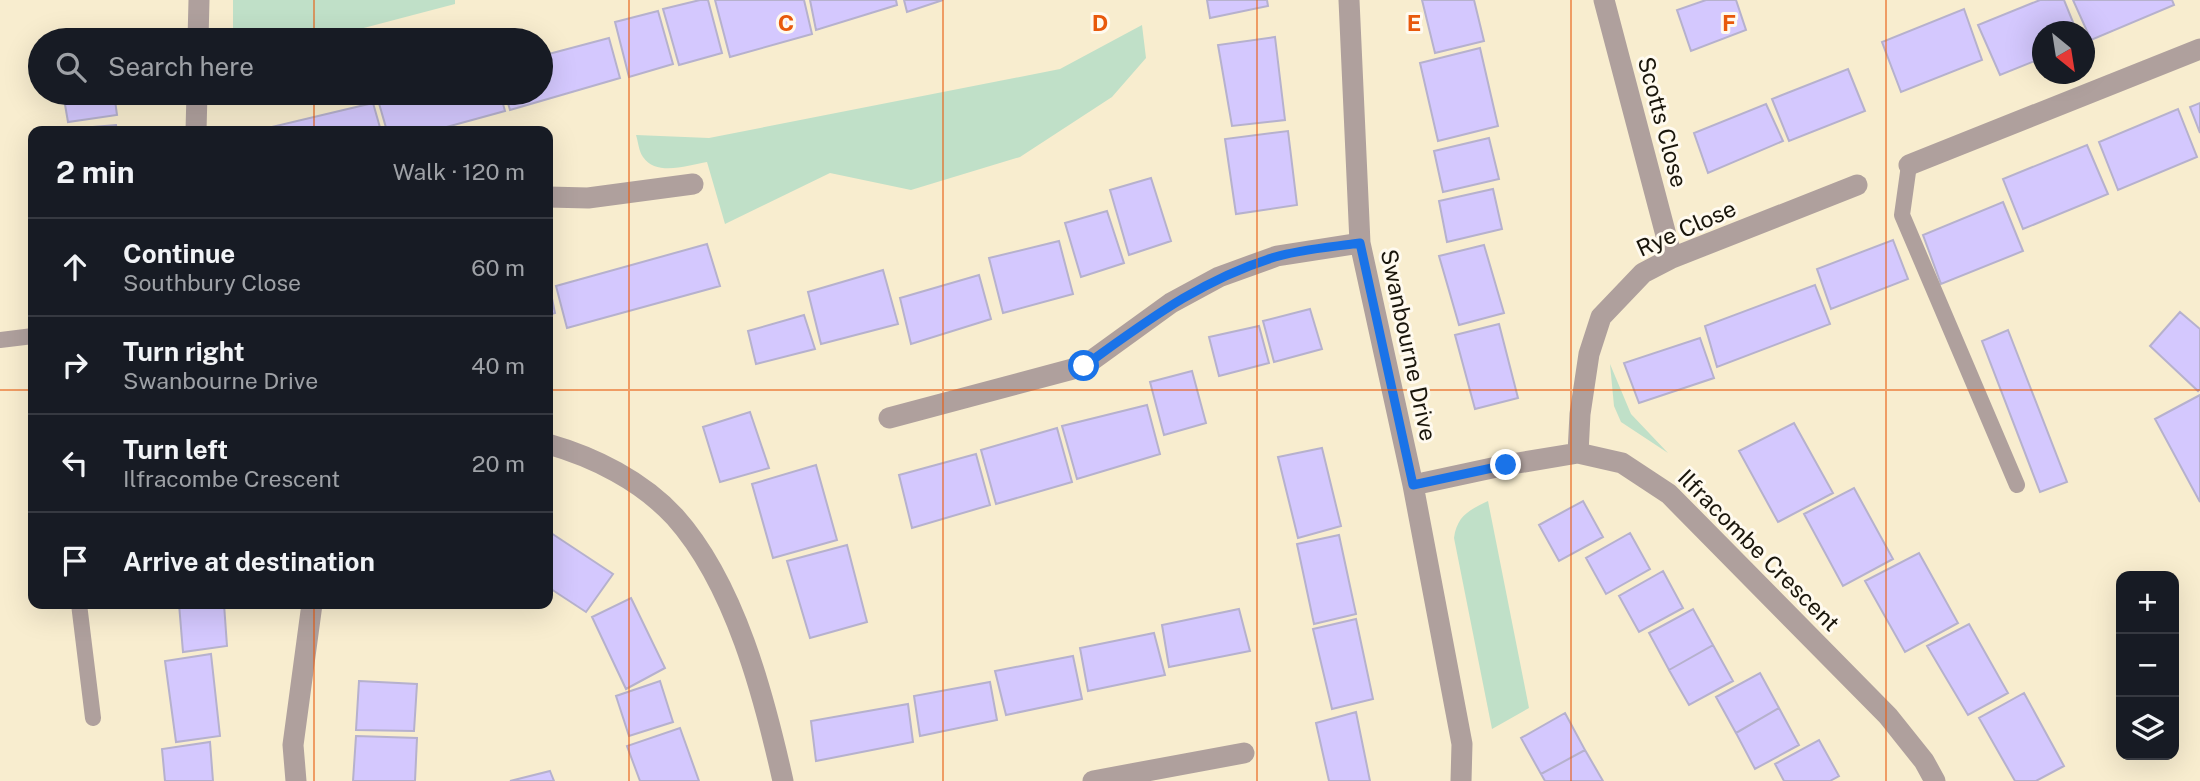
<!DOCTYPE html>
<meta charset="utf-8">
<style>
body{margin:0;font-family:"Public Sans",sans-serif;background:#242831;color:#f1f3f6}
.controls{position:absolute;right:21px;bottom:21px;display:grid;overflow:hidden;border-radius:14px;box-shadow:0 7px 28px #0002}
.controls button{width:63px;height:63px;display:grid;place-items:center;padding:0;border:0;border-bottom:2px solid #363941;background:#171b24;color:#f1f3f6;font:35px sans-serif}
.compass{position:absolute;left:2032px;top:21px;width:63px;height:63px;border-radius:50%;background:#171b24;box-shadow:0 7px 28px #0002;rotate:150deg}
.stop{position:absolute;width:21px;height:21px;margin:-16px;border:5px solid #1a73e8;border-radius:50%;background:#fff}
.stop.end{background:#1a73e8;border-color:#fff;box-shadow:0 2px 7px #0008}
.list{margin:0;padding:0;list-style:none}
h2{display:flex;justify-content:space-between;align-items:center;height:91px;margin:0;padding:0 28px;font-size:30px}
h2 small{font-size:23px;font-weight:400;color:#9ea1a6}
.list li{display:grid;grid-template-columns:46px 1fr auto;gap:21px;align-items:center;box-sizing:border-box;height:98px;padding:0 28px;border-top:2px solid #363941}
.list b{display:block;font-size:26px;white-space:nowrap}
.list p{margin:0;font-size:23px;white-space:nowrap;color:#9ea1a6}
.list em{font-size:23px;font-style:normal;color:#9ea1a6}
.icon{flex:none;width:38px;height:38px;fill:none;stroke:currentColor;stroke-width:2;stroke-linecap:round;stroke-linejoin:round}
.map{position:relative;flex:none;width:2200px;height:781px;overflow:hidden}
.search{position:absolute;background:#171b24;box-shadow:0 7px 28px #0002;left:28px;top:28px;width:525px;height:77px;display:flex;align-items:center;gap:18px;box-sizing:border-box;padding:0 24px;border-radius:38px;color:#9ea1a6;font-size:26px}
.panel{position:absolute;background:#171b24;box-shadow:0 7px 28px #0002;left:28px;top:126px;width:525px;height:483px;border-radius:14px}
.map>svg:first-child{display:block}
.green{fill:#c0e0c8}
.building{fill:#d4c8fe;stroke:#b6b1cd;stroke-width:2}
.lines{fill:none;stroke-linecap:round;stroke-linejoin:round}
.lane{stroke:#afa09d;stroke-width:16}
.street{stroke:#afa09d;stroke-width:21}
.route{stroke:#1a73e8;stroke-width:9}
.grid{fill:none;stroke:#e8590c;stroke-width:2;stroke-opacity:0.55}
.labels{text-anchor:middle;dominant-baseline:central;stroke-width:6;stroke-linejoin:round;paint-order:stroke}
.street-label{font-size:23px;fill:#19150b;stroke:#fffaef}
.grid-label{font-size:23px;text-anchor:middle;font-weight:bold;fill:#e8590c;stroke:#fffaef;stroke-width:6;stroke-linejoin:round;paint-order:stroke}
</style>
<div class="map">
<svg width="2200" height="781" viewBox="0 0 2200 781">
<rect width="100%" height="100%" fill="#f8edcf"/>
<path class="green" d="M 233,0 L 455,0 L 455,4 L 318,40 L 233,40 Z
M 1142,25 L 1146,58 L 1112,97 L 1020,157 L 911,190 L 830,173 L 725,224 L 707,162 C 688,165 657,177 643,157 C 639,152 638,141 636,135 L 709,138 L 1060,69 Z
M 1610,364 L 1631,414 L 1668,453 L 1621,422 L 1614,406 Z
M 1488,501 L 1529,708 L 1492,729 L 1454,538 C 1457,516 1469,510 1488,501 Z"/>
<path class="building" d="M 700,0 L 708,0 L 722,53 L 679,65 L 663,9 Z
M 715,0 L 804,0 L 812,34 L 730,57 Z
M 810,0 L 896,0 L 897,5 L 816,30 Z
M 904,0 L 943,0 L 907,12 Z
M 1207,0 L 1267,0 L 1268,6 L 1210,18 Z
M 1422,0 L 1474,0 L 1484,41 L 1435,53 Z
M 1706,0 L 1736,0 L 1746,30 L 1691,51 L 1677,10 Z
M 2040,0 L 2064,0 L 2077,32 L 2042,32 L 2042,58 L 2000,75 L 1978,25 Z
M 2073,0 L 2172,0 L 2174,5 L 2091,40 Z
M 1964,9 L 1982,60 L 1901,92 L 1882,42 Z
M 658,11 L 673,64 L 629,77 L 615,22 Z
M 1275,37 L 1285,120 L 1232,126 L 1218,45 Z
M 609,38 L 620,78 L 510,110 L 505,93 L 541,93 L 541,56 Z
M 1480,48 L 1498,126 L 1438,141 L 1420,63 Z
M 1848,69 L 1865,111 L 1789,141 L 1772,99 Z
M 63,93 L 114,93 L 117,115 L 68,122 Z
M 406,93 L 500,93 L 505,111 L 432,131 L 387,131 L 378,100 Z
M 373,103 L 381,131 L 260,131 L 259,130 Z
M 2200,103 L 2200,133 L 2190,107 Z
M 1766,104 L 1783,141 L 1708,173 L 1694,133 Z
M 2178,109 L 2197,157 L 2118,190 L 2099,142 Z
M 116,125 L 117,131 L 69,131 L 69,129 Z
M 1288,131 L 1297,205 L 1236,214 L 1225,139 Z
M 1489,138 L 1499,179 L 1443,192 L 1434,151 Z
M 2087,145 L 2108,194 L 2023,229 L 2003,179 Z
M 1151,178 L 1171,241 L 1129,255 L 1110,190 Z
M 1493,189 L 1502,229 L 1447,242 L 1439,201 Z
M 2003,202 L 2023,251 L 1941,284 L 1923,235 Z
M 1107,211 L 1124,263 L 1081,277 L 1065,223 Z
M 1893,240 L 1908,279 L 1831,309 L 1817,269 Z
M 1059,241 L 1073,294 L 1003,313 L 989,258 Z
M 707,244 L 720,286 L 567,328 L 556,286 Z
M 1484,245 L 1504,313 L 1459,325 L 1439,256 Z
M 883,270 L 898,324 L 821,344 L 808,292 Z
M 979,275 L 991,319 L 911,344 L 900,298 Z
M 548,279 L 555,313 L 548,315 Z
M 1815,285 L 1830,324 L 1717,367 L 1705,326 Z
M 1310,309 L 1322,349 L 1274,362 L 1263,321 Z
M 2180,312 L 2200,329 L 2200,389 L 2198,391 L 2150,346 Z
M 804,315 L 815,349 L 756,364 L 748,331 Z
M 1499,324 L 1518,398 L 1475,409 L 1455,335 Z
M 1259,326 L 1269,363 L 1219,376 L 1209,337 Z
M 2008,330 L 2067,482 L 2040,492 L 1982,341 Z
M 1700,338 L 1714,378 L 1639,403 L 1624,363 Z
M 1192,371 L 1206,423 L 1164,435 L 1150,382 Z
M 2200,395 L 2200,502 L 2155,419 Z
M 1147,405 L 1160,454 L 1077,479 L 1062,426 Z
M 750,412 L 769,468 L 720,482 L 703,427 Z
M 1794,423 L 1833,493 L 1778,522 L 1739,451 Z
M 1057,428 L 1072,482 L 996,504 L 981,450 Z
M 1322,448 L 1341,526 L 1298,538 L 1278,457 Z
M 976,454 L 990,505 L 912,528 L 899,475 Z
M 816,465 L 837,540 L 773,558 L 752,484 Z
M 1854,488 L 1893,559 L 1843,586 L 1804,514 Z
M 1583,501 L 1603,537 L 1559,561 L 1539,525 Z
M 548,531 L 613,574 L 586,612 L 548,587 Z
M 1630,533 L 1650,569 L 1606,594 L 1586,558 Z
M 1339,535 L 1356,614 L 1314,624 L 1297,544 Z
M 847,545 L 867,622 L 810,638 L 787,561 Z
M 1919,553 L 1958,623 L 1905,652 L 1865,581 Z
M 1663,571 L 1683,608 L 1639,632 L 1619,596 Z
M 631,598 L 665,668 L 626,689 L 592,617 Z
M 179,604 L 224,604 L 227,646 L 183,652 Z
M 1239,609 L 1250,651 L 1169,667 L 1162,625 Z
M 1693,609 L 1713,645 L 1669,670 L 1649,633 Z
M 1356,619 L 1373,699 L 1332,709 L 1313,629 Z
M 1969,624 L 2008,693 L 1968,715 L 1927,646 Z
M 1154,633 L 1165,675 L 1088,691 L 1080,648 Z
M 1713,645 L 1733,681 L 1689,705 L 1669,670 Z
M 211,654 L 220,736 L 176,742 L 165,661 Z
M 1073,656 L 1082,699 L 1006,715 L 995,671 Z
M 1760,673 L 1779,708 L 1736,733 L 1716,697 Z
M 359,681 L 417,684 L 414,731 L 356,730 Z
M 660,681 L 673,722 L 629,736 L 616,696 Z
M 990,682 L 997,720 L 920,736 L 914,696 Z
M 2024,693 L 2064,766 L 2036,781 L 2015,781 L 1979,718 Z
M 908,704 L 913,742 L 816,761 L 811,721 Z
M 1779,708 L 1799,745 L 1755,769 L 1736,733 Z
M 1356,712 L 1370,781 L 1329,781 L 1316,723 Z
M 1565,713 L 1585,750 L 1541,774 L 1521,738 Z
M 680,728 L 699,781 L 640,781 L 627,746 Z
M 356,736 L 417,738 L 415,781 L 353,781 Z
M 1819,740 L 1839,776 L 1830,781 L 1784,781 L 1775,764 Z
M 210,742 L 213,781 L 165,781 L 162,749 Z
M 1585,750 L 1603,781 L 1545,781 L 1541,774 Z
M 550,771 L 554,781 L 510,781 Z"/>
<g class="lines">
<path class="lane" d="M 1909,165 L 1902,215 L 2017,485
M 0,340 L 33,336
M 79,604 L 93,718"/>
<path class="street" d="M 1349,0 L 1360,243 L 1413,485 L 1462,744 L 1461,781
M 1604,0 L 1672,258
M 198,40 L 199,0
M 196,131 L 197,93
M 1909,165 L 2200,49
M 548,197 L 588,198 L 693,184
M 889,418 L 1084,366 L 1171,303 L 1219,277 L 1277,256 L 1360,243
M 548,444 C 594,457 642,481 675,517 C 735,584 764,696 783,781
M 1578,453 L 1580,414 L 1589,354 L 1601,317 L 1643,273 L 1672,258 L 1857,185
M 1413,485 L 1506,465 L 1578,453 L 1622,463 L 1669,494 L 1888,716 L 1924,761 L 1935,781
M 296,781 L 293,745 L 312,604
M 1093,781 L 1244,753"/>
</g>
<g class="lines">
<path class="route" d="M 1084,366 C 1147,321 1200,280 1275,257 C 1302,249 1332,247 1360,243 L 1413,485 L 1506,465"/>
</g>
<path class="grid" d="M 314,0 L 314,40M 629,0 L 629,781M 943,0 L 943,781M 1257,0 L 1257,781M 1571,0 L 1571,781M 1886,0 L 1886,781M 314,93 L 314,131M 0,390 L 33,390M 548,390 L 2200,390M 314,604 L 314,781"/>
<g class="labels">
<g class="street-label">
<text transform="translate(1663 122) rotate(75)">Scotts Close</text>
<text transform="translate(1686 228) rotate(-24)">Rye Close</text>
<text transform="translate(1409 345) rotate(78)">Swanbourne Drive</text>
<text transform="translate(1759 550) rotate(45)">Ilfracombe Crescent</text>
</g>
</g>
<g class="grid-label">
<text x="786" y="31">C</text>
<text x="1100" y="31">D</text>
<text x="1414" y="31">E</text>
<text x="1729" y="31">F</text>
</g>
</svg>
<div class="controls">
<button>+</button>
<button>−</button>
<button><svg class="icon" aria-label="layers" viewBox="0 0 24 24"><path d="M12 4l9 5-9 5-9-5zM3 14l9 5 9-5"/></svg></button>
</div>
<svg class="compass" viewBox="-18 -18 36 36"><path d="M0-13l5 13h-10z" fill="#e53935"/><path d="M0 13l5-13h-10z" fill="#9ea1a6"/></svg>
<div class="stop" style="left:1084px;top:366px"></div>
<div class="stop end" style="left:1506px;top:465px"></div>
<div class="search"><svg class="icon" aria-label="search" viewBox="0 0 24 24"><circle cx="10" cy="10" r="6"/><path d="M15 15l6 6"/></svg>Search here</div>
<section class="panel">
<h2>2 min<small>Walk · 120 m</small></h2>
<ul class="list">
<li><svg class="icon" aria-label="ahead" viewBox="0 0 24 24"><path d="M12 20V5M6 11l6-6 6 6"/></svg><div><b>Continue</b><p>Southbury Close</p></div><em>60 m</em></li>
<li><svg class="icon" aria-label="right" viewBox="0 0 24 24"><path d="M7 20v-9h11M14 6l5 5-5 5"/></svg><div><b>Turn right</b><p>Swanbourne Drive</p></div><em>40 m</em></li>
<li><svg class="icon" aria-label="left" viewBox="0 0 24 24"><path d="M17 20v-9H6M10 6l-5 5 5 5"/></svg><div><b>Turn left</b><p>Ilfracombe Crescent</p></div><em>20 m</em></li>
<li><svg class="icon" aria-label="arrive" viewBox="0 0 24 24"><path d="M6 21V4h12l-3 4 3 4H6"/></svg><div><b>Arrive at destination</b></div></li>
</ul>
</section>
</div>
